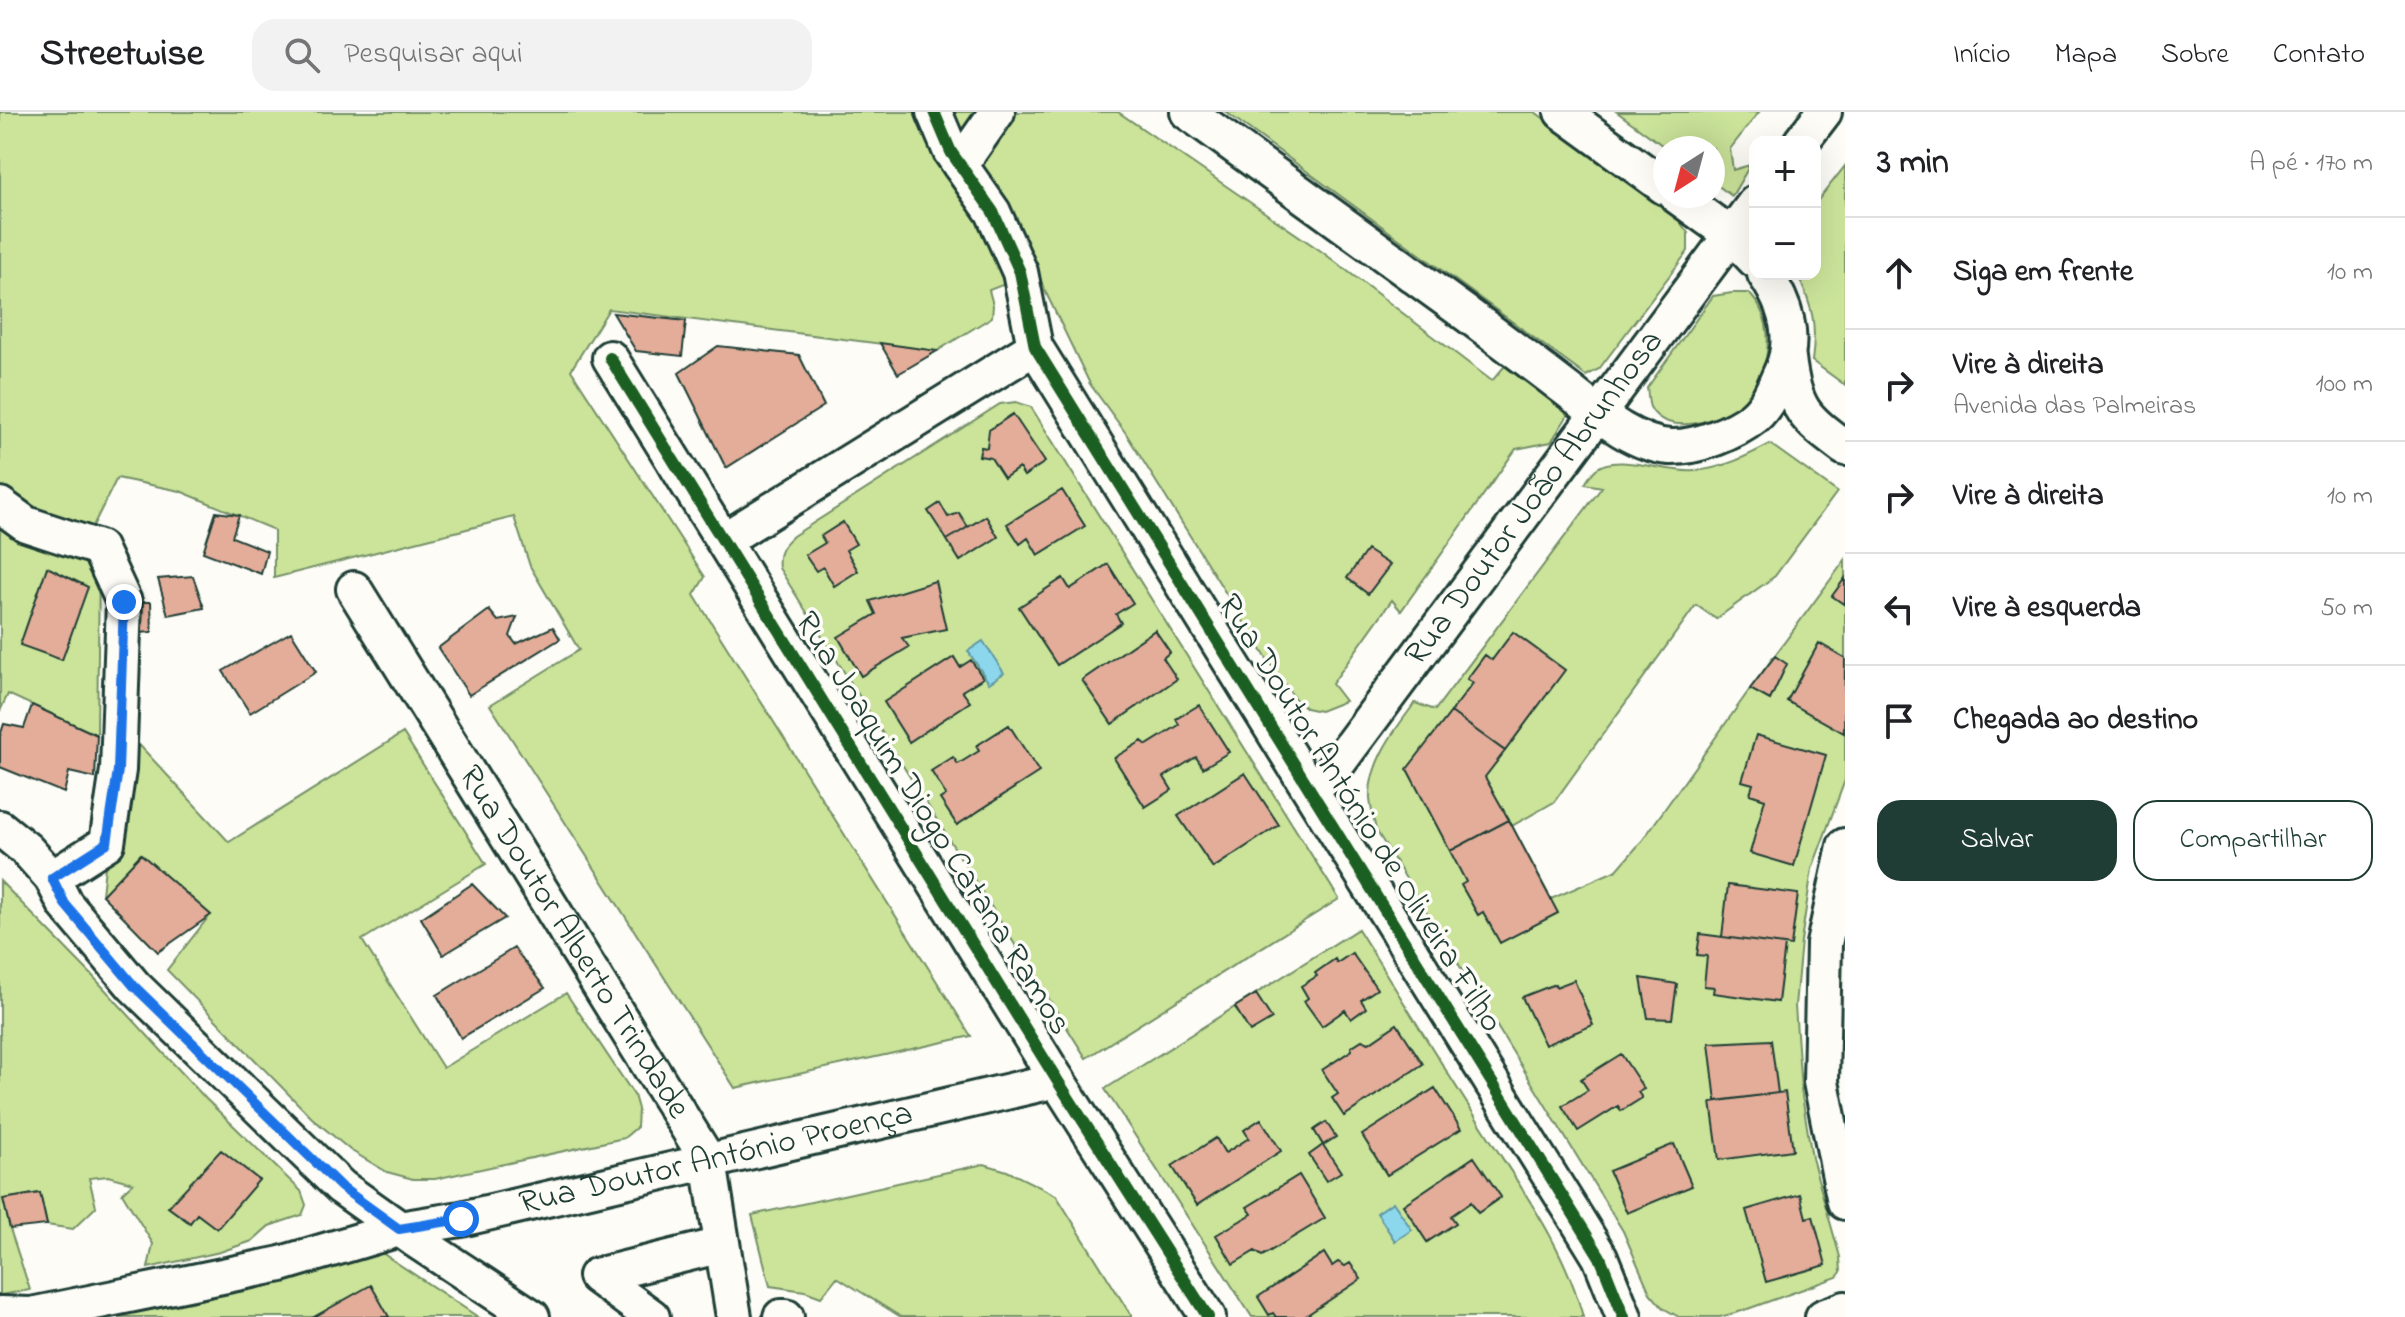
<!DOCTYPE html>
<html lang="pt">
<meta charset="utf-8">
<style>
body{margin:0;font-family:"Indie Flower",sans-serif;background:#f2f2f2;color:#202124}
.controls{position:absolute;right:24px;top:24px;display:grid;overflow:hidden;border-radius:16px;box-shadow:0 8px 32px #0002}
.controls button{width:72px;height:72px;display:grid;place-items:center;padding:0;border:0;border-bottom:2px solid #e0e0e0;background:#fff;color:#202124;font:40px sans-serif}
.compass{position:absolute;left:1653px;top:24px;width:72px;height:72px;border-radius:50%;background:#fff;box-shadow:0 8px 32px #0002;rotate:216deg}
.stop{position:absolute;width:24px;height:24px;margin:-18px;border:6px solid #1a73e8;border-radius:50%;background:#fff}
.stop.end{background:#1a73e8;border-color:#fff;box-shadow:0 2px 8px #0008}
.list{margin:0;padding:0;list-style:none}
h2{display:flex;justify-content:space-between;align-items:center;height:104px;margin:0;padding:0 32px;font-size:34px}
h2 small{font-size:26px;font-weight:400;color:#757577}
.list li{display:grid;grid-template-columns:52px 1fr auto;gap:24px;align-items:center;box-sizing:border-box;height:112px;padding:0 32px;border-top:2px solid #e0e0e0}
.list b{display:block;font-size:30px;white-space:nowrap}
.list p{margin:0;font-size:26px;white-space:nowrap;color:#757577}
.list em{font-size:26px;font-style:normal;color:#757577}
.actions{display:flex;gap:16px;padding:24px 32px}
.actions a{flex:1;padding:18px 0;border:2px solid #1f3d34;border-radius:24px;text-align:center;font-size:28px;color:#1f3d34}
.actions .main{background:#1f3d34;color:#fff}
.icon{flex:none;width:44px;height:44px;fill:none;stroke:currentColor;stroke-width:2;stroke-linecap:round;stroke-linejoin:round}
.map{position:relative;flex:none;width:1845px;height:1205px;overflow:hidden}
header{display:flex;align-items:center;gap:48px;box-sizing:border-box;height:112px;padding:0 40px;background:#fff;border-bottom:2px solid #e0e0e0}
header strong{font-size:38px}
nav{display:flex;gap:44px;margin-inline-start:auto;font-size:28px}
.search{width:560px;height:72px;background:#f2f2f2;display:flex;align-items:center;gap:20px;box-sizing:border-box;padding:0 28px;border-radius:24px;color:#757577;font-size:30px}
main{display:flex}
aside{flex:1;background:#fff}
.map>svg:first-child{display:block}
.green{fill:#cbe49a;stroke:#759067;stroke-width:2}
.water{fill:#8dd7ed;stroke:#6199a3;stroke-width:2}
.building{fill:#e3ad99;stroke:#1f3d34;stroke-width:2}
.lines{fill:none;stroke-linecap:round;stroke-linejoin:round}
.minor-casing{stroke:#1f3d34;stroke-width:40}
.minor{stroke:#fdfcf7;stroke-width:34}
.cycleway-casing{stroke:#fdfcf7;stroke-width:17}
.cycleway{stroke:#1b5e20;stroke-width:12}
.route{stroke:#1a73e8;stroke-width:10}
.labels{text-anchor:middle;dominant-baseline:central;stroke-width:7;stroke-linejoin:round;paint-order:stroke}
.street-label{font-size:34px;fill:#1f3d34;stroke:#fdfcf7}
</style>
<header>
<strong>Streetwise</strong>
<div class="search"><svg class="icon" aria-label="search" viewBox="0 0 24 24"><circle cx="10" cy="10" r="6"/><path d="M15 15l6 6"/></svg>Pesquisar aqui</div>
<nav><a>Início</a><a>Mapa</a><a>Sobre</a><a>Contato</a></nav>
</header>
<main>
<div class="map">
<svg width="1845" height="1205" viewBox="0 0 1845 1205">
<rect width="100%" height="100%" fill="#fdfcf7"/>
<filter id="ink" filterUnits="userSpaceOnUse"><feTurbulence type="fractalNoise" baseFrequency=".0125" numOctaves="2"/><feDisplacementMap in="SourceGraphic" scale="16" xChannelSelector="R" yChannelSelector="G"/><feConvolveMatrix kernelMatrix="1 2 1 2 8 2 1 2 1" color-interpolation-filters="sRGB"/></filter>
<g filter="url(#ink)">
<path class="green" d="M 0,0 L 1118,0 L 1321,139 L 1492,269 L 1510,248 L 1564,293 L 1568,303 L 1551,330 L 1516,337 L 1401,499 L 1392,488 L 1332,572 L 1345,589 L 1320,599 L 1306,596 L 1295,587 L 1267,547 L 1125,320 L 1090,272 L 1036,160 L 989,178 L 993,193 L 992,205 L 937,239 L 609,197 L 571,258 L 705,465 L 694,483 L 971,924 L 735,976 L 490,593 L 579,538 L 530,454 L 514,405 L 274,466 L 274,418 L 180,379 L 117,366 L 91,418 L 12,391 L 0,374 Z
M 1226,0 L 1535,0 L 1674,102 L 1688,121 L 1688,139 L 1599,257 L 1586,264 Z
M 1617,0 L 1759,0 L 1730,37 L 1733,58 L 1750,53 L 1732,84 L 1713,70 L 1713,36 L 1666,36 Z
M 1845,54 L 1845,273 L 1812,249 C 1817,213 1813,195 1797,162 L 1815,162 L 1815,92 Z
M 1732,181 L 1749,181 C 1753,186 1758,191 1760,196 C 1775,225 1767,266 1744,289 C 1725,308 1666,327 1650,295 C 1648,290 1648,281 1647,276 L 1713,184 Z
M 1016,290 L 1031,295 L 1339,787 L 1086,946 L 779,456 C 777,440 782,434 793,424 L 1000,292 Z
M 1770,332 L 1837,380 L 1775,464 L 1716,507 L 1696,493 L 1554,690 L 1512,714 L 1551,787 L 1617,758 L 1642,729 L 1750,577 L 1845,448 L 1845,668 L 1812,757 L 1801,829 L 1795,894 L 1801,978 L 1812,1046 L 1840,1145 L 1841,1160 L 1837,1165 L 1742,1199 L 1720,1205 L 1679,1205 L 1663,1196 L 1650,1181 L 1623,1119 L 1376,718 C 1374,708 1371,697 1370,687 C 1368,653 1395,617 1415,591 L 1435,598 L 1602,375 L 1585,372 C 1588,367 1592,361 1596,357 C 1617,340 1667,362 1694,359 C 1722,357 1745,345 1770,332 Z
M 0,408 L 89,443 L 99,459 L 97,623 L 8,582 L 0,599 Z
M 120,612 L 229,730 L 403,621 L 486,752 L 362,828 L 443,956 L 566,881 L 634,983 L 638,997 L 637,1015 L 624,1026 L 435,1067 L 413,1067 L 387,1060 L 350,1038 L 312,1006 L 167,858 L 210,803 L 102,783 Z
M 0,769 L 88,859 L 206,987 L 301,1079 L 306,1093 L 302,1103 L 269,1114 L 252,1129 L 220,1140 L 148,1156 L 153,1132 L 122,1081 L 133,1071 L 108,1064 L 89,1066 L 96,1095 L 73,1117 L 47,1113 L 40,1081 L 4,1087 L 10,1117 L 30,1178 L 0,1183 Z
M 1358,817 C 1401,885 1442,954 1486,1021 C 1523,1079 1566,1137 1583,1205 L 1252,1205 L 1105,977 Z
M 984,1052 L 1007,1059 L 1056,1083 L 1132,1205 L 901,1205 L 837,1165 L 821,1185 L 805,1179 L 770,1174 L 752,1103 Z
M 364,1129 L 478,1205 L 6,1205 Z"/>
<path class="water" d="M 983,529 L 1004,561 L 989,571 L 968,539 Z
M 1393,1090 L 1412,1118 L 1395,1129 L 1377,1101 Z"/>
<path class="building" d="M 613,201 L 686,209 L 682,244 L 636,239 Z
M 880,231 L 937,239 L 898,262 Z
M 718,234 L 799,243 L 824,294 L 726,356 L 679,261 Z
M 1013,302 L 1045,350 L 1024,364 L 1019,356 L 1004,366 L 991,346 L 979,344 L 981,335 L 987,336 L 989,318 Z
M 1062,378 L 1085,414 L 1038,443 L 1028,426 L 1020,432 L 1007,412 Z
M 940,391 L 948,405 L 959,401 L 968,415 L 947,428 L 928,399 Z
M 216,400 L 239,403 L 232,425 L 267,439 L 261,462 L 203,440 Z
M 986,404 L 998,425 L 960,449 L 947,428 Z
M 843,410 L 856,432 L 846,438 L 858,459 L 834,474 L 823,455 L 816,459 L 805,443 L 825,431 L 821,424 Z
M 1367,438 L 1390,453 L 1368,482 L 1347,466 Z
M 1108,452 L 1133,491 L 1116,502 L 1121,511 L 1057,553 L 1019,495 L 1063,466 L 1070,477 Z
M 47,455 L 88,475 L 62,548 L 20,533 Z
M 193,464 L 204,496 L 168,503 L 158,467 Z
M 1845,466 L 1845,493 L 1832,484 Z
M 935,469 L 946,517 L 902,526 L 909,535 L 861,564 L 838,525 L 876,502 L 870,489 Z
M 124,490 L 151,490 L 152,520 L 123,522 Z
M 489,498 L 498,509 L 517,505 L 510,524 L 516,532 L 553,515 L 560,527 L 469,583 L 438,536 Z
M 1155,518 L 1170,540 L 1163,546 L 1177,567 L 1112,612 L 1082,568 Z
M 291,520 L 316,560 L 250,601 L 223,559 Z
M 1513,520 L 1565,558 L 1505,639 L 1451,600 L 1473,571 L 1467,567 L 1485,543 L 1492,548 Z
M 1819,531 L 1845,546 L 1844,621 L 1787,589 Z
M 1775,544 L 1787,552 L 1770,588 L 1750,577 Z
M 954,545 L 960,555 L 971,548 L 983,566 L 962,579 L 970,590 L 909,630 L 884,590 Z
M 32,593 L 97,623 L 95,666 L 69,660 L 64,681 L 0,655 L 0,624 L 4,612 L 24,616 Z
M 1199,593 L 1229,640 L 1203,656 L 1196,645 L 1164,665 L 1172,678 L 1145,695 L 1114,646 L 1142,629 L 1147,633 L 1179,613 L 1176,607 Z
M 1451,600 L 1505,639 L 1485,665 L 1509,708 L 1450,739 L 1407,657 Z
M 1009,613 L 1039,660 L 957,713 L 940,687 L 946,683 L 931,659 L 953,645 L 958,652 L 979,639 L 976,634 Z
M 1756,623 L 1826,643 L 1794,754 L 1750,741 L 1765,687 L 1750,682 L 1753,672 L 1742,669 Z
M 1245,661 L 1279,713 L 1213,756 L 1178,704 Z
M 1509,708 L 1558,801 L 1500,831 L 1483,800 L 1478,803 L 1461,773 L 1466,770 L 1450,739 Z
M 141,742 L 211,803 L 158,840 L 102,783 Z
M 472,772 L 505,806 L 443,843 L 421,806 Z
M 1728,773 L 1798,782 L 1791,834 L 1722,825 Z
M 1700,822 L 1785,833 L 1778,890 L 1713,881 L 1714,875 L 1704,874 L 1707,844 L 1697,843 Z
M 514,836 L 545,876 L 461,926 L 437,883 Z
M 1352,841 L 1377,877 L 1361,888 L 1366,896 L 1351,907 L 1345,898 L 1322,914 L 1304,889 L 1308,886 L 1301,874 L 1317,864 L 1315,861 L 1335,847 L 1337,851 Z
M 1641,866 L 1677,872 L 1672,907 L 1648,906 Z
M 1574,868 L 1593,913 L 1545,933 L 1522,885 L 1555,872 L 1556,875 Z
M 1256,882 L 1272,907 L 1250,920 L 1235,895 Z
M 1397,912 L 1423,952 L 1344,1004 L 1332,986 L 1338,982 L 1322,958 L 1352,938 L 1351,935 L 1362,928 L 1369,931 Z
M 1771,928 L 1778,981 L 1716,989 L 1709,931 Z
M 1621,942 L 1644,977 L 1638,980 L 1642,986 L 1621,999 L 1618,994 L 1578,1019 L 1562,994 L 1588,978 L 1581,967 Z
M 1435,976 L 1461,1017 L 1387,1063 L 1362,1023 Z
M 1785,980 L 1793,1038 L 1719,1048 L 1711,990 Z
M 1261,1007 L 1281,1039 L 1197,1093 L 1172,1054 L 1216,1026 L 1225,1041 L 1249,1026 L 1244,1018 Z
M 1326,1010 L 1336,1025 L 1323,1033 L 1314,1018 Z
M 1674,1032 L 1692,1074 L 1627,1101 L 1609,1059 Z
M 1323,1033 L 1341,1060 L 1326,1069 L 1309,1043 Z
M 221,1038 L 259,1068 L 217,1117 L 197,1102 L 190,1111 L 168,1095 Z
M 1474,1045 L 1501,1085 L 1478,1101 L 1471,1090 L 1451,1104 L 1456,1111 L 1427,1130 L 1403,1093 Z
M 1299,1063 L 1325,1106 L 1262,1144 L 1255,1139 L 1233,1152 L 1216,1123 L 1252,1102 L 1247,1095 Z
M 40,1081 L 47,1113 L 10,1117 L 3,1087 Z
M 1800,1082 L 1806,1106 L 1813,1104 L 1826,1153 L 1766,1170 L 1746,1098 Z
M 1324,1141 L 1332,1154 L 1338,1150 L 1345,1154 L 1350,1151 L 1361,1167 L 1304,1205 L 1276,1205 L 1273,1201 L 1269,1203 L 1258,1185 Z
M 371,1173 L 389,1205 L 314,1205 Z"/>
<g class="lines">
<g class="minor-casing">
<g id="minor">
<path d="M 934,0 L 951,40 L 993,100 L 1020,160 L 1035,235 L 1576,1106 L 1600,1145 L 1624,1205"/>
<path d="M 1188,0 C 1281,68 1375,135 1468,203 C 1499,226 1530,249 1561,273 C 1592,296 1629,332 1670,335 C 1696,336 1734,321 1754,305 C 1768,293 1775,274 1782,258 C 1797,225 1784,190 1765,162"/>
<path d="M 1562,0 L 1665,75"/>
<path d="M 1801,30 L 1824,0"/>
<path d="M 960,53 L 997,0"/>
<path d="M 1677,84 L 1731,123 L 1755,148"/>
<path d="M 610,246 L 1057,968 L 1208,1205"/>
<path d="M 1788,246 C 1794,298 1805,306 1845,336"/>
<path d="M 0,393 L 26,412 L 99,436 L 124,490 L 118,658 L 107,731 L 52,766"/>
<path d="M 724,428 L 1035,235"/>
<path id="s1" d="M 354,477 L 709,1050 L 734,1205"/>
<path id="s2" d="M 1311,678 L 1332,659 L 1755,91"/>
<path d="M 0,716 L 27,738 L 52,766 L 65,792 L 134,874 L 341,1075 L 414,1127 L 532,1205"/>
<path d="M 1845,734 L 1824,832 L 1821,970 L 1845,1090"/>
<path id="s3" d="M 0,1202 L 31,1203 L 281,1152 L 399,1117 L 461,1107 L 1057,968"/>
<path d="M 652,1205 L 596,1164 L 722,1133"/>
<path d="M 781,1205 L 786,1205"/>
<path d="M 1823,1205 L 1845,1197"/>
</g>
</g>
<use href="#minor" class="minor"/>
<g class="cycleway-casing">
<path id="cycleway" d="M 934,0 L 951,40 L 993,100 L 1020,160 L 1035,235 L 1576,1106 L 1600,1145 L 1624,1205
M 610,246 L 1057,968 L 1208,1205"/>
</g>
<use href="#cycleway" class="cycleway"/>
</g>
</g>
<g class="lines" filter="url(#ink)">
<path class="route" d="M 124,490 L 118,658 L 107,731 L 52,766 L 65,792 L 134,874 L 341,1075 L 399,1117 L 461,1107"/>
</g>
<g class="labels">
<g class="street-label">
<text stroke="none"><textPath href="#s2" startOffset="368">Rua Doutor João Abrunhosa</textPath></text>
<text transform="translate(1359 702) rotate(58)">Rua Doutor António de Oliveira Filho</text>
<text transform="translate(932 712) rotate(58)">Rua Joaquim Diogo Catana Ramos</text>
<text stroke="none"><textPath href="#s1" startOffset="416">Rua Doutor Alberto Trindade</textPath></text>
<text stroke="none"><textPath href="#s3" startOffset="734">Rua Doutor António Proença</textPath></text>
</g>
</g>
</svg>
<div class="controls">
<button>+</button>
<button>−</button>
</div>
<svg class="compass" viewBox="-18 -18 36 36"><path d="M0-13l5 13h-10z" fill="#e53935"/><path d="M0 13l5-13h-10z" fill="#757577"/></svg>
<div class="stop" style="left:461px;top:1107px"></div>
<div class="stop end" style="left:124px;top:490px"></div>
</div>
<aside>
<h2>3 min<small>A pé · 170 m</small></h2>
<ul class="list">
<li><svg class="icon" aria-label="ahead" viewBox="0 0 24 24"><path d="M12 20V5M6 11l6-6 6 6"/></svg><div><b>Siga em frente</b></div><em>10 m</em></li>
<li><svg class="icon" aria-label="right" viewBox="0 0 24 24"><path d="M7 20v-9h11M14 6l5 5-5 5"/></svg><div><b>Vire à direita</b><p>Avenida das Palmeiras</p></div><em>100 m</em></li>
<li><svg class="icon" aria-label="right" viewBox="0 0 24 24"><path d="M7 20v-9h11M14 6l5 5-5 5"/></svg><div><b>Vire à direita</b></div><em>10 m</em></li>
<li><svg class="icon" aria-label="left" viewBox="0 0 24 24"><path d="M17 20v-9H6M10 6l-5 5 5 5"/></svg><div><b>Vire à esquerda</b></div><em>50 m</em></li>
<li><svg class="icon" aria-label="arrive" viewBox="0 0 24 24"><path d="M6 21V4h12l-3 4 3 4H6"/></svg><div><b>Chegada ao destino</b></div></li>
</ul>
<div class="actions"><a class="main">Salvar</a><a>Compartilhar</a></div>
</aside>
</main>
